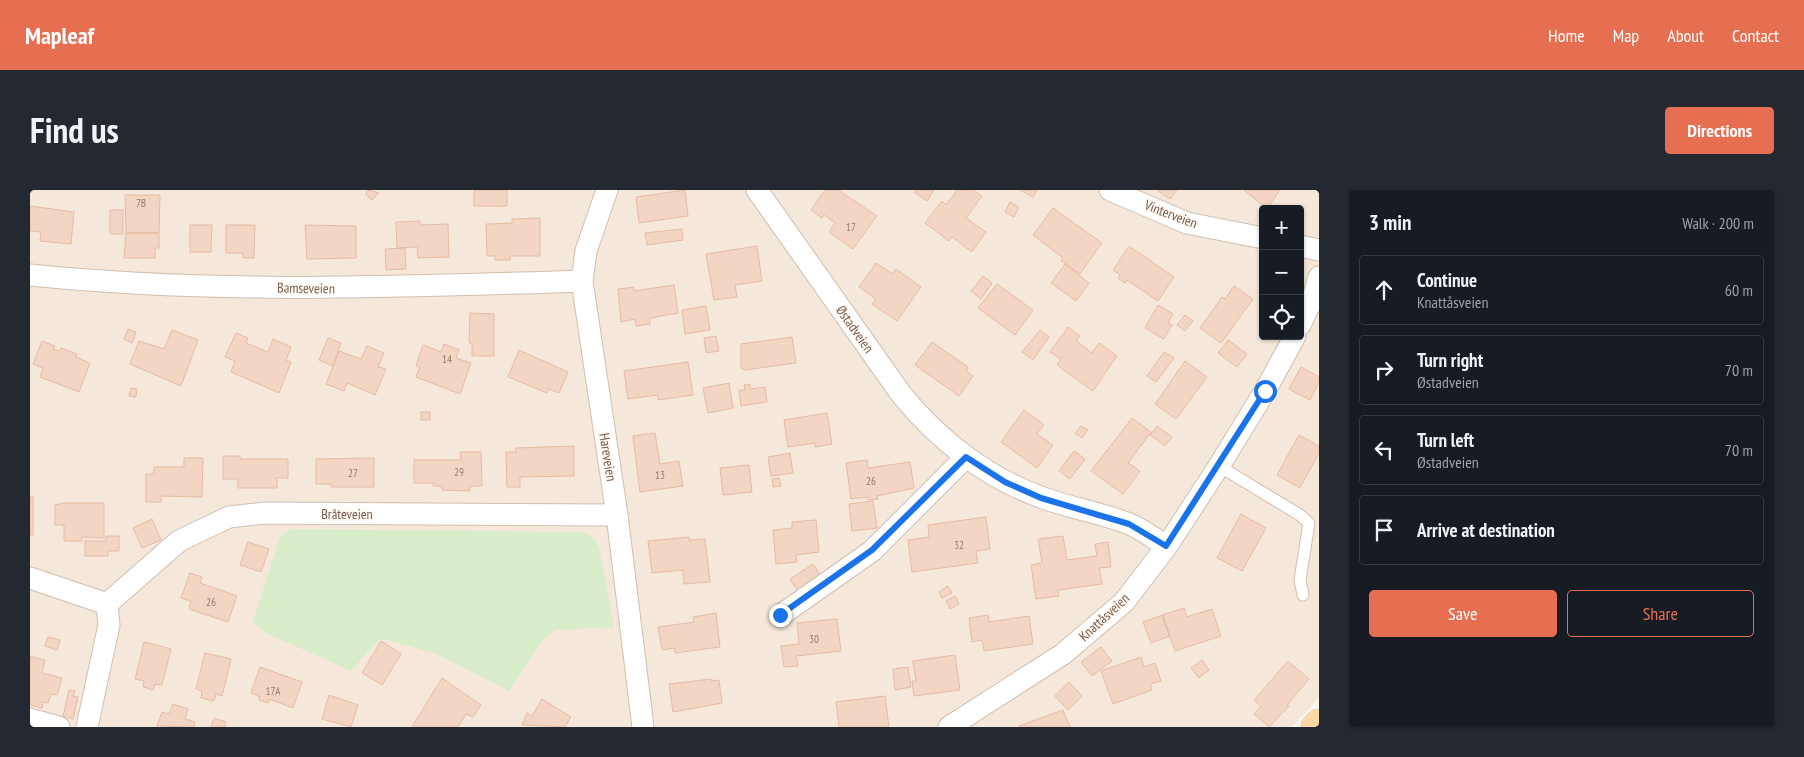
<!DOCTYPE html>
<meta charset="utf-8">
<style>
body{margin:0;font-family:"PT Sans Narrow",sans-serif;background:#242831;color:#f1f3f6}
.controls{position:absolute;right:15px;top:15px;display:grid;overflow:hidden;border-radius:5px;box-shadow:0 1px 4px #0004}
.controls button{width:45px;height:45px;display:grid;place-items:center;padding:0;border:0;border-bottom:1px solid #363941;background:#171b24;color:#f1f3f6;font:25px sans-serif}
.stop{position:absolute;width:15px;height:15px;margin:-11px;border:4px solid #1a73e8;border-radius:50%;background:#fff}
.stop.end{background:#1a73e8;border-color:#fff;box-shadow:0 1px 5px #0008}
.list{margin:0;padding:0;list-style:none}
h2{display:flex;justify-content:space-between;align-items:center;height:65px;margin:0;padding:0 20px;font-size:21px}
h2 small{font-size:16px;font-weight:400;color:#9ea1a6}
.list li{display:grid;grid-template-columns:32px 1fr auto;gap:15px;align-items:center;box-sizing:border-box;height:70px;margin:0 10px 10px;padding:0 10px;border:1px solid #363941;border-radius:5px}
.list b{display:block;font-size:19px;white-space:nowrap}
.list p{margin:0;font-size:16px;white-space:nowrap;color:#9ea1a6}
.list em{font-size:16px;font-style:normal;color:#9ea1a6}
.actions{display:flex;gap:10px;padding:15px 20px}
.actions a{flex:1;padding:11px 0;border:1px solid #e76f51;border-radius:5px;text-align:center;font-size:18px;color:#e76f51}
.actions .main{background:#e76f51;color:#fff}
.icon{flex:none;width:28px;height:28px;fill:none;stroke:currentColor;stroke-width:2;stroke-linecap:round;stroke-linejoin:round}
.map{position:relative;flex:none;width:1289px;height:537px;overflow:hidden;border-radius:5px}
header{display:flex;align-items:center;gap:30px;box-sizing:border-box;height:70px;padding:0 25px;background:#e76f51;color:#fff}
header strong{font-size:24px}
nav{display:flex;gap:28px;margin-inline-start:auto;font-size:18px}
.intro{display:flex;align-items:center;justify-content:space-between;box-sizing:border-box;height:120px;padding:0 30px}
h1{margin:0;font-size:35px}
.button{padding:12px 22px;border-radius:5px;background:#e76f51;color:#fff;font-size:18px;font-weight:700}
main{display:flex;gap:30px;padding:0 30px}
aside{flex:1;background:#171b24;border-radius:5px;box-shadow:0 1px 4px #0004}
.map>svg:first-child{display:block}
.residential{fill:#f5e8da;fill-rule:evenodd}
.green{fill:#d8ecc9}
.building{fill:#f3d5c3;stroke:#e6bba3}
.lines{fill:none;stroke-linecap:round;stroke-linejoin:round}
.lane-casing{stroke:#d1beb0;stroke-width:13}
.street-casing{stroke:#d1beb0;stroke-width:23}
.primary-casing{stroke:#dad1cd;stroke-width:29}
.lane{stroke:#fff;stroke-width:11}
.street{stroke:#fff;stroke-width:21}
.primary{stroke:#fbd9a5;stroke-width:28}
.route{stroke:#1a73e8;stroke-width:6}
.labels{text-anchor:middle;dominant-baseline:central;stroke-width:4;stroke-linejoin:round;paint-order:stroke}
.number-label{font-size:11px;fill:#987a6a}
.street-label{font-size:14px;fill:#7a5c4d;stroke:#fffaf3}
</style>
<header>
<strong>Mapleaf</strong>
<nav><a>Home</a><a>Map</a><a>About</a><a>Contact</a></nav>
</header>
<div class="intro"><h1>Find us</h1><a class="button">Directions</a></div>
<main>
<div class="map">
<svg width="1289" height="537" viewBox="0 0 1289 537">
<rect width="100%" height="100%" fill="#fdf6ec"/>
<path class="residential" d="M 0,0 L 1289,0 L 1289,507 L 1277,522 L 1261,537 L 0,537 ZM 1233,19 L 1270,19 L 1270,146 L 1233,146 Z"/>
<path class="green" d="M 262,339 L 551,342 L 563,347 L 569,357 L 584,437 L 525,440 L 511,452 L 479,501 L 407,464 L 353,449 L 348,451 L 321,481 L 236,443 L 223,432 L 250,346 Z"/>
<path class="building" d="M 339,0 L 349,3 L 342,10 L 335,4 Z
M 444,0 L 477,0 L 477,16 L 444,16 Z
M 655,0 L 658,26 L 609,33 L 606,7 Z
M 795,0 L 808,0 L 847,26 L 823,59 L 799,42 L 805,33 L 794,25 L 792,28 L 781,20 Z
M 886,0 L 904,0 L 897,11 L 884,2 Z
M 927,0 L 943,0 L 952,6 L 936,28 L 956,42 L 942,62 L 922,47 L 919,51 L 895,33 L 912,11 L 916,15 Z
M 990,0 L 1007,0 L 1003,7 Z
M 1127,0 L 1147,0 L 1140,9 Z
M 1214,0 L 1250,0 L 1237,19 Z
M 95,5 L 130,5 L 129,43 L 96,43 Z
M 980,12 L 989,17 L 984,27 L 975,22 Z
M 0,16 L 44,22 L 41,54 L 10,51 L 11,42 L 0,41 Z
M 1023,18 L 1072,53 L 1050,84 L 1031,71 L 1033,68 L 1003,45 Z
M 80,20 L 93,20 L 93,44 L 80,44 Z
M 510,28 L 510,66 L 480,66 L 480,70 L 465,70 L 465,66 L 457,66 L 456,34 L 482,33 L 482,29 Z
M 390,31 L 390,35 L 418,34 L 419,67 L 388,68 L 387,57 L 367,58 L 366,32 Z
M 160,35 L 182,35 L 181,62 L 160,62 Z
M 196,35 L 225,35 L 224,68 L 213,68 L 213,63 L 196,63 Z
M 275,35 L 326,36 L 326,68 L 277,69 Z
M 652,39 L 653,50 L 617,55 L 615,43 Z
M 96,43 L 129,43 L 129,58 L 125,58 L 125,68 L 94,68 Z
M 727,56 L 732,91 L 705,95 L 707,107 L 684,110 L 676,64 Z
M 1099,56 L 1144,87 L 1128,111 L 1097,90 L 1095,93 L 1088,88 L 1090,85 L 1083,80 Z
M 375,58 L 376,79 L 356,80 L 355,59 Z
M 846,73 L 863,84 L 866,79 L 891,97 L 867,131 L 842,114 L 846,109 L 829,97 Z
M 1035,74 L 1059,93 L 1046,111 L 1021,93 Z
M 953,86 L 962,93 L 951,109 L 941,101 Z
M 967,94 L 1003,120 L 985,145 L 948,118 Z
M 644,95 L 648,123 L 620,128 L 620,134 L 606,136 L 605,129 L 591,132 L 588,99 L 604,97 L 604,101 Z
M 1204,96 L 1223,109 L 1191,153 L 1170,138 L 1192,107 L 1195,109 Z
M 1128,115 L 1143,124 L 1138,133 L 1142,135 L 1134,149 L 1115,138 Z
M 676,116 L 680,140 L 655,144 L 652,120 Z
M 440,123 L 464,124 L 464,166 L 442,166 L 442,153 L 439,153 Z
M 1155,125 L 1163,131 L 1155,141 L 1147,135 Z
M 1038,137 L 1050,146 L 1046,151 L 1062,163 L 1069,153 L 1087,166 L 1063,201 L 1027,175 L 1031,169 L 1020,162 Z
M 98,139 L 106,142 L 102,153 L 94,149 Z
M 142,140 L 168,150 L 151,196 L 100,174 L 109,151 L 134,159 Z
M 1010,140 L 1019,147 L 1003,170 L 992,162 Z
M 206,143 L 218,148 L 216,153 L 238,162 L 243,149 L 261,157 L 256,170 L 261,172 L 249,203 L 201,182 L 205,171 L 195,167 Z
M 686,146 L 689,161 L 676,163 L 674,148 Z
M 762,147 L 766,173 L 715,180 L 711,178 L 711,154 Z
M 298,148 L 311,153 L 303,176 L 289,170 Z
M 1198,150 L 1217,164 L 1207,177 L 1188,163 Z
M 12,151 L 25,156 L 23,159 L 30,161 L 31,158 L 47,164 L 46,167 L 60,173 L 49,202 L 10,187 L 13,178 L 3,174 Z
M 902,152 L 938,177 L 936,181 L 943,186 L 929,206 L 885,175 Z
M 414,154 L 429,160 L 426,168 L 441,173 L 430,204 L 386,187 L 390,177 L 386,176 L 393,155 L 411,162 Z
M 337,156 L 354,163 L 348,177 L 356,179 L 345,205 L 317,193 L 314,201 L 296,194 L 309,161 L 331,169 Z
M 489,160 L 538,182 L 529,203 L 519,199 L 517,203 L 478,187 Z
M 1134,162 L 1144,168 L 1126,192 L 1117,186 Z
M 1155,171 L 1177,187 L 1146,229 L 1125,214 Z
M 658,172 L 663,205 L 628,210 L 628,205 L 598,209 L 594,181 Z
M 1271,177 L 1289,187 L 1289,192 L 1280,210 L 1259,199 Z
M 699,193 L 703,218 L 678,223 L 673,198 Z
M 720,194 L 720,199 L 735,197 L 737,212 L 711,216 L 709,200 L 715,200 L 714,195 Z
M 101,198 L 107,199 L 106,207 L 99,206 Z
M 994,220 L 1014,235 L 1007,244 L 1023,255 L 1007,278 L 971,252 Z
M 391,222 L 400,222 L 400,230 L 391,230 Z
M 797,223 L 802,254 L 785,257 L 785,253 L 758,257 L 754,230 Z
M 1102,228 L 1121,242 L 1098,273 L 1110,281 L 1093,304 L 1061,281 Z
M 1051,236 L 1058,240 L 1052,248 L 1045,243 Z
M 1127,236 L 1142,247 L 1135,256 L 1120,245 Z
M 625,243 L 630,274 L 649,271 L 653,296 L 610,302 L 603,246 Z
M 1269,245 L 1289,256 L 1289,263 L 1270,298 L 1247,285 Z
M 544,256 L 544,286 L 490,287 L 490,297 L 477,297 L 476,262 L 486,262 L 486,258 Z
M 1044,261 L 1055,269 L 1040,289 L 1029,281 Z
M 430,262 L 451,262 L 452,296 L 440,296 L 440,301 L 412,300 L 412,296 L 403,296 L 404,293 L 384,293 L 384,270 L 431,270 Z
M 760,263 L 763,283 L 741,286 L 738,267 Z
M 193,266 L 210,266 L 210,269 L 258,269 L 258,288 L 247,288 L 247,298 L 208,298 L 208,289 L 193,289 Z
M 154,268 L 173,268 L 172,307 L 131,306 L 131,312 L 116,312 L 116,284 L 124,284 L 124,277 L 154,277 Z
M 344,268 L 344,297 L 301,297 L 301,294 L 286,294 L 286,269 Z
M 837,270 L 838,278 L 880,272 L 884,298 L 847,306 L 848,309 L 838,310 L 838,307 L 821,309 L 816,273 Z
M 719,275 L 722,302 L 693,305 L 690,278 Z
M 749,288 L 751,296 L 743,297 L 742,289 Z
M 0,307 L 3,307 L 3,345 L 0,345 Z
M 843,311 L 847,338 L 822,341 L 819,314 Z
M 34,313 L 74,313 L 74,348 L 52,347 L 52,351 L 34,351 L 34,335 L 25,335 L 25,315 Z
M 1211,324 L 1236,338 L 1212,381 L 1187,368 Z
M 956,327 L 960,359 L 946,361 L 948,373 L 882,382 L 878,350 L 899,347 L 898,335 Z
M 122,329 L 131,350 L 112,358 L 103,338 Z
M 786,330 L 789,362 L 766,365 L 767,372 L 746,374 L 743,340 L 762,338 L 762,332 Z
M 76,346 L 89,346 L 89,361 L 78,361 L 78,366 L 55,366 L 55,351 L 76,351 Z
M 1033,346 L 1037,370 L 1067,366 L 1065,354 L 1078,352 L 1081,377 L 1069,378 L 1072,394 L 1028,400 L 1029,406 L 1006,409 L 1001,375 L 1012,373 L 1008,349 Z
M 659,347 L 659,350 L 675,349 L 680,392 L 654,394 L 653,380 L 622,383 L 618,351 Z
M 218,352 L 239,359 L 231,382 L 210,375 Z
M 783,374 L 792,388 L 769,403 L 760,389 Z
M 160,383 L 172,387 L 170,393 L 207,406 L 198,432 L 159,419 L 161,411 L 151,408 Z
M 918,396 L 922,403 L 912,408 L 909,402 Z
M 925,406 L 929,414 L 920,419 L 916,411 Z
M 1154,418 L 1157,427 L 1182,419 L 1191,446 L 1145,461 L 1132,425 Z
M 686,423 L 690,457 L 645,463 L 645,458 L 632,460 L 628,437 L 664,432 L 663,427 Z
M 958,425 L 959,432 L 999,426 L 1003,454 L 954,461 L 952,450 L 942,452 L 939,428 Z
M 1133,425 L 1140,446 L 1121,453 L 1113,432 Z
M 807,429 L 811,461 L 766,466 L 768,476 L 754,477 L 751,456 L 769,454 L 767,433 Z
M 18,447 L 30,450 L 27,460 L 15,456 Z
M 351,451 L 371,464 L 352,495 L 332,483 Z
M 114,452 L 141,459 L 132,495 L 125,494 L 123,500 L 113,497 L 114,491 L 105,489 Z
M 1071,457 L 1082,471 L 1062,486 L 1051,472 Z
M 175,463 L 201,469 L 192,506 L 186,504 L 184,511 L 171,508 L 172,501 L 166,499 Z
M 925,465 L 930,500 L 884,506 L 882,491 L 886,491 L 883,471 Z
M 0,466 L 15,470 L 12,483 L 32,488 L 27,505 L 21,504 L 18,513 L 13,512 L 12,518 L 0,515 Z
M 1111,467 L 1114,477 L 1125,473 L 1131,491 L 1120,494 L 1122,500 L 1083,514 L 1071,481 Z
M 1172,470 L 1179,480 L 1169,488 L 1161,478 Z
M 1258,471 L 1279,489 L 1257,515 L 1259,516 L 1239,537 L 1224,524 L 1231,516 L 1224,510 Z
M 230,477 L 272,492 L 263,518 L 239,509 L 238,513 L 229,510 L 230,507 L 221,503 Z
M 878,477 L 881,497 L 865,500 L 863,479 Z
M 412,488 L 451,515 L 443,527 L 436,524 L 428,537 L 382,537 Z
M 681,489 L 681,491 L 689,490 L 692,513 L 643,522 L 639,494 Z
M 1039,492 L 1052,506 L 1038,520 L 1025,506 Z
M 39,500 L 45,501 L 43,506 L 48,507 L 43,529 L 33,526 Z
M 299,505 L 328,515 L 321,537 L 292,529 Z
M 855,506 L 859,537 L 809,537 L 806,512 Z
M 512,509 L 541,527 L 535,537 L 492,535 L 497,523 L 502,526 Z
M 143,514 L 158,519 L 155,529 L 165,532 L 164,537 L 127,536 L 132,522 L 139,524 Z
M 1033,520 L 1040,537 L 990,537 L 989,536 Z
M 184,528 L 196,532 L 195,537 L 181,537 Z"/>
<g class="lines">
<g class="lane-casing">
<path id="lane" d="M 1189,276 L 1270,325 L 1279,333 L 1270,390 L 1273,405"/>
</g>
<g class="street-casing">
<path id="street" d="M 577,0 L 556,61 L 552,91 L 587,325 L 613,537
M 727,0 L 871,204 C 908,250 957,288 1013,308 C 1041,318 1070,323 1097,333 C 1111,338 1124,349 1137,356
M 1080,0 L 1157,33 L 1233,48
M 1270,56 L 1289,60
M 0,85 C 183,104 368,97 552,91
M 1270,135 L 1283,108 L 1289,87
M 0,388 L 77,414 L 79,435 L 57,537
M 77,414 L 149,351 L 199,327 L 235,323 L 587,325
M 751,425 L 842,361 L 936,267
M 0,529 L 29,537
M 919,537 L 1033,464 L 1094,412 L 1137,356 L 1189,276 L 1235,201 L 1265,146"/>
</g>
<g class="primary-casing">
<path id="primary" d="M 1285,537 L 1289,533"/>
</g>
<use href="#lane" class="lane"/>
<use href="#street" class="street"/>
<use href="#primary" class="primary"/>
</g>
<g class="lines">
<path class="route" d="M 750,425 L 842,360 L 936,267 L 975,292 L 1011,308 L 1099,334 L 1136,356 L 1235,201"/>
</g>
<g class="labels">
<g class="number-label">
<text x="111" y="13">7B</text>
<text x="821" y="37">17</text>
<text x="417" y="169">14</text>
<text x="429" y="282">29</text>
<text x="323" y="283">27</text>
<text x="630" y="285">13</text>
<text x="841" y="291">26</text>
<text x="929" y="355">32</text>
<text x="181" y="412">26</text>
<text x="784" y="449">30</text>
<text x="243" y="501">17A</text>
</g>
<g class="street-label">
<text transform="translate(1141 24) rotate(21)">Vinterveien</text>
<text transform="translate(276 98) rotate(1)">Bamseveien</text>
<text transform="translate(825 139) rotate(55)">Østadveien</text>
<text transform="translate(578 267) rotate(81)">Hareveien</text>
<text x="317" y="324">Bråteveien</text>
<text transform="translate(1074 427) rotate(-43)">Knattåsveien</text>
</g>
</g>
</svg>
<div class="controls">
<button>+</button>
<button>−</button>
<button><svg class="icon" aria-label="locate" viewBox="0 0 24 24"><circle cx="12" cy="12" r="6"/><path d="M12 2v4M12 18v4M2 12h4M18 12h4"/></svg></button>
</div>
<div class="stop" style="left:1235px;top:201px"></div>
<div class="stop end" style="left:750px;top:425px"></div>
</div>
<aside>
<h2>3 min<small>Walk · 200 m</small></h2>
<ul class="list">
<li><svg class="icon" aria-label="ahead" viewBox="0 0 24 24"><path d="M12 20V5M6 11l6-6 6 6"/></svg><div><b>Continue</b><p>Knattåsveien</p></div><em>60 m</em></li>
<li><svg class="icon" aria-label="right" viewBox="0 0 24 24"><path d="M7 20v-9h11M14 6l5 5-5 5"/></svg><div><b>Turn right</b><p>Østadveien</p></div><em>70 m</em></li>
<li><svg class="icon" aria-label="left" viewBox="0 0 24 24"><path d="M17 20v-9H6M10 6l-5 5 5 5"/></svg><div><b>Turn left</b><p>Østadveien</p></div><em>70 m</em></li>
<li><svg class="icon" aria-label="arrive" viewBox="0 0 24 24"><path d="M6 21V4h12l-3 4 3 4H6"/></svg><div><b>Arrive at destination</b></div></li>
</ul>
<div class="actions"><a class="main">Save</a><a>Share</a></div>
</aside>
</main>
